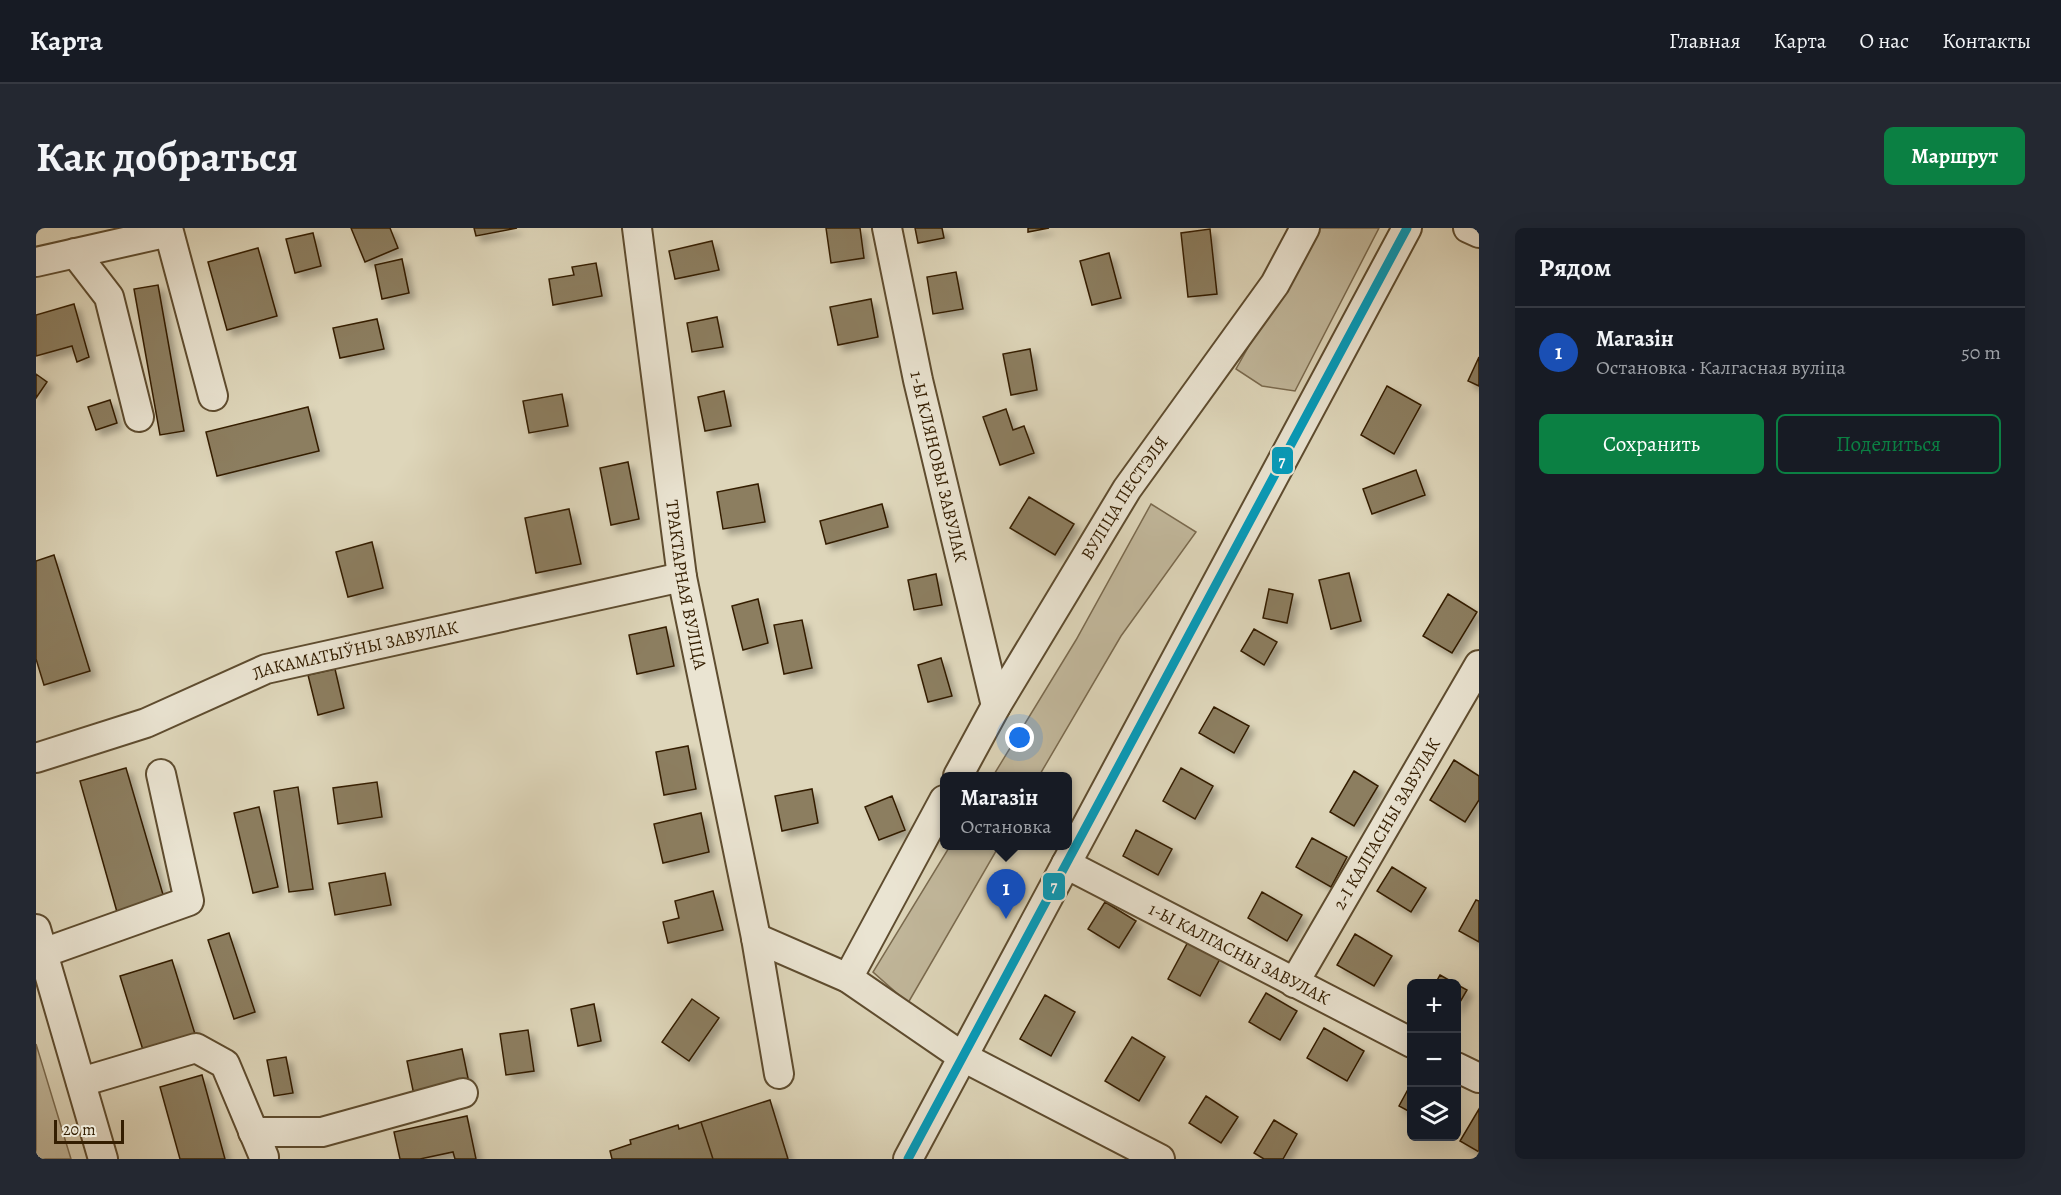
<!DOCTYPE html>
<html lang="ru">
<meta charset="utf-8">
<style>
body{margin:0;font-family:Alegreya,serif;background:#242831;color:#f1f3f6}
.controls{position:absolute;right:18px;bottom:18px;display:grid;overflow:hidden;border-radius:9px;box-shadow:0 6px 24px #0002}
.controls button{width:54px;height:54px;display:grid;place-items:center;padding:0;border:0;border-bottom:2px solid #363941;background:#171b24;color:#f1f3f6;font:30px sans-serif}
.scale{position:absolute;left:18px;bottom:15px;width:70px;box-sizing:border-box;padding-left:6px;border:3px solid #341e01;border-top:0;font-size:16px;line-height:21px;white-space:nowrap;color:#341e01;-webkit-text-stroke:4px #eae4d2;paint-order:stroke}
.you{position:absolute;left:984px;top:510px;width:21px;height:21px;margin:-15px;border:4px solid #fff;border-radius:50%;background:#1a73e8;box-shadow:0 0 0 9px #1a73e833}
.badge{display:grid;place-items:center;width:39px;height:39px;border-radius:50%;background:#0b8043;color:#fff;font-size:20px;font-weight:700}
.pin{position:absolute;translate:-50% -50px;filter:drop-shadow(0 2px 3px #0008)}
.pin::after{content:'';position:absolute;top:32px;width:21px;height:18px;background:inherit;clip-path:polygon(0 0,100% 0,50% 100%)}
.popup{position:absolute;left:904px;top:544px;width:132px;height:78px;box-sizing:border-box;display:grid;place-content:center;border-radius:9px;background:#171b24;filter:drop-shadow(0 2px 4px #0005);font-size:20px;white-space:nowrap;color:#9ea1a6}
.popup b{font-size:22px;color:#f1f3f6}
.popup::after{content:'';position:absolute;left:50%;top:100%;margin-left:-12px;border:12px solid transparent;border-top-color:#171b24}
.list{margin:0;padding:0;list-style:none}
h2{display:flex;justify-content:space-between;align-items:center;height:78px;margin:0;padding:0 24px;font-size:26px}
h2 small{font-size:20px;font-weight:400;color:#9ea1a6}
.list li{display:grid;grid-template-columns:39px 1fr auto;gap:18px;align-items:center;box-sizing:border-box;height:90px;padding:0 24px;border-top:2px solid #363941}
.list b{display:block;font-size:22px;white-space:nowrap}
.list p{margin:0;font-size:20px;white-space:nowrap;color:#9ea1a6}
.list em{font-size:20px;font-style:normal;color:#9ea1a6}
.actions{display:flex;gap:12px;padding:18px 24px}
.actions a{flex:1;padding:14px 0;border:2px solid #0b8043;border-radius:9px;text-align:center;font-size:21px;color:#0b8043}
.actions .main{background:#0b8043;color:#fff}
.icon{flex:none;width:33px;height:33px;fill:none;stroke:currentColor;stroke-width:2;stroke-linecap:round;stroke-linejoin:round}
.map{position:relative;flex:none;width:1443px;height:931px;overflow:hidden;border-radius:9px}
header{display:flex;align-items:center;gap:36px;box-sizing:border-box;height:84px;padding:0 30px;background:#171b24;border-bottom:2px solid #363941}
header strong{font-size:28px}
nav{display:flex;gap:33px;margin-inline-start:auto;font-size:21px}
.intro{display:flex;align-items:center;justify-content:space-between;box-sizing:border-box;height:144px;padding:0 36px}
h1{margin:0;font-size:42px}
.button{padding:15px 27px;border-radius:9px;background:#0b8043;color:#fff;font-size:21px;font-weight:700}
main{display:flex;gap:36px;padding:0 36px}
aside{flex:1;background:#171b24;border-radius:9px;box-shadow:0 6px 24px #0002}
.map>svg:first-child{display:block}
.green{fill:#c1b79b;stroke:#7a6a4e;stroke-width:1.5}
.building{fill:#8c7e61;stroke:#341e01;stroke-width:1.5;filter:url(#shadow)}
.lines{fill:none;stroke-linecap:round;stroke-linejoin:round}
.minor-casing{stroke:#5e4c2f;stroke-width:32}
.minor{stroke:#eae4d2;stroke-width:28}
.bus-1-casing{stroke:#eae4d2;stroke-width:14}
.bus-1{stroke:#059bba;stroke-width:9}
.labels{text-anchor:middle;dominant-baseline:central;stroke-width:5;stroke-linejoin:round;paint-order:stroke}
.street-label{font-size:18px;fill:#341e01;stroke:#eae4d2}
.line-badge{stroke:#eae4d2;stroke-width:2}
.badge-label{font-size:16px;text-anchor:middle;font-weight:bold;fill:#fff}
</style>
<header>
<strong>Карта</strong>
<nav><a>Главная</a><a>Карта</a><a>О нас</a><a>Контакты</a></nav>
</header>
<div class="intro"><h1>Как добраться</h1><a class="button">Маршрут</a></div>
<main>
<div class="map">
<svg width="1443" height="931" viewBox="0 0 1443 931">
<defs>
<filter id="shadow"><feDropShadow dx="5.5" dy="5.5" stdDeviation="3" flood-color="#0004"/></filter>
</defs>
<rect width="100%" height="100%" fill="#ded6ba"/>
<filter id="stains"><feTurbulence type="fractalNoise" baseFrequency=".00333" numOctaves="4"/><feColorMatrix values="0 0 0 0 .2 0 0 0 0 .09 0 0 0 0 .02 0 0 0 .5 -.17"/></filter>
<radialGradient id="worn" r=".72"><stop offset=".6" stop-color="#630" stop-opacity="0"/><stop offset="1" stop-color="#630" stop-opacity=".3"/></radialGradient>
<path class="green" d="M 1279,0 L 1343,0 L 1259,163 L 1226,158 L 1200,141 Z
M 1115,276 L 1160,304 L 1085,408 L 1003,548 L 957,548 L 1040,412 Z
M 914,618 L 963,618 L 872,775 L 837,744 Z
M 0,816 L 35,931 L 0,931 Z"/>
<path class="building" d="M 315,0 L 354,0 L 362,20 L 329,34 Z
M 438,0 L 481,0 L 440,8 Z
M 790,0 L 824,0 L 828,30 L 795,35 Z
M 879,0 L 906,0 L 908,10 L 882,15 Z
M 992,0 L 1013,0 L 992,4 Z
M 1174,1 L 1181,66 L 1152,69 L 1145,5 Z
M 277,5 L 285,38 L 259,45 L 250,11 Z
M 676,13 L 683,42 L 639,51 L 633,23 Z
M 222,20 L 241,88 L 191,102 L 172,34 Z
M 1073,25 L 1085,70 L 1056,77 L 1044,33 Z
M 366,31 L 373,65 L 346,71 L 339,37 Z
M 560,35 L 566,68 L 517,77 L 513,51 L 538,47 L 536,39 Z
M 920,44 L 927,81 L 897,86 L 891,49 Z
M 122,57 L 148,203 L 124,207 L 98,61 Z
M 835,71 L 842,109 L 802,117 L 794,79 Z
M 38,76 L 53,129 L 41,134 L 36,118 L 0,128 L 0,87 Z
M 681,89 L 687,119 L 656,124 L 651,95 Z
M 341,91 L 348,121 L 304,130 L 297,100 Z
M 994,121 L 1001,162 L 975,167 L 967,126 Z
M 1443,129 L 1443,158 L 1432,153 Z
M 0,146 L 11,154 L 0,170 Z
M 1351,158 L 1385,177 L 1358,226 L 1325,207 Z
M 688,163 L 695,198 L 669,203 L 662,169 Z
M 526,166 L 532,198 L 493,205 L 487,173 Z
M 74,172 L 81,195 L 60,202 L 52,179 Z
M 272,179 L 283,223 L 181,248 L 170,204 Z
M 970,181 L 977,202 L 988,198 L 998,225 L 964,237 L 947,189 Z
M 592,234 L 603,291 L 575,297 L 564,240 Z
M 1380,242 L 1389,267 L 1336,286 L 1327,261 Z
M 722,256 L 729,294 L 687,301 L 681,264 Z
M 993,269 L 1038,296 L 1019,327 L 974,300 Z
M 846,276 L 852,299 L 790,316 L 784,293 Z
M 533,281 L 545,336 L 500,345 L 489,290 Z
M 336,314 L 347,360 L 312,369 L 300,324 Z
M 18,327 L 54,443 L 8,457 L 0,431 L 0,333 Z
M 1313,345 L 1325,393 L 1295,401 L 1283,352 Z
M 900,346 L 906,377 L 878,382 L 872,352 Z
M 1233,361 L 1257,366 L 1251,395 L 1227,390 Z
M 1412,366 L 1441,384 L 1416,425 L 1387,408 Z
M 722,371 L 732,415 L 707,422 L 696,378 Z
M 766,392 L 776,440 L 748,446 L 738,397 Z
M 630,399 L 638,438 L 601,446 L 593,407 Z
M 1218,401 L 1241,414 L 1228,437 L 1205,423 Z
M 905,430 L 916,468 L 892,474 L 882,437 Z
M 299,441 L 308,480 L 282,487 L 272,447 Z
M 1178,479 L 1213,498 L 1198,525 L 1163,505 Z
M 652,518 L 660,561 L 628,567 L 620,524 Z
M 1418,532 L 1443,548 L 1443,572 L 1429,594 L 1394,572 Z
M 90,540 L 128,670 L 81,684 L 44,553 Z
M 1145,540 L 1177,558 L 1159,591 L 1127,573 Z
M 1318,543 L 1342,558 L 1318,598 L 1294,584 Z
M 341,554 L 346,589 L 302,596 L 297,560 Z
M 262,559 L 277,661 L 253,664 L 238,563 Z
M 776,561 L 782,595 L 746,603 L 739,568 Z
M 856,568 L 869,602 L 843,612 L 829,579 Z
M 223,579 L 242,659 L 217,665 L 198,585 Z
M 665,585 L 673,624 L 627,635 L 618,596 Z
M 1100,602 L 1136,621 L 1122,647 L 1087,628 Z
M 1276,610 L 1311,629 L 1295,659 L 1260,639 Z
M 1356,639 L 1390,660 L 1375,684 L 1341,663 Z
M 349,645 L 355,677 L 299,687 L 293,655 Z
M 677,663 L 687,702 L 632,715 L 627,694 L 643,690 L 639,673 Z
M 1226,664 L 1266,687 L 1251,713 L 1212,690 Z
M 1440,672 L 1443,673 L 1443,714 L 1423,703 Z
M 1069,674 L 1100,693 L 1083,720 L 1052,701 Z
M 193,705 L 219,784 L 198,791 L 172,712 Z
M 1319,706 L 1356,728 L 1338,758 L 1301,737 Z
M 1153,712 L 1185,729 L 1164,768 L 1132,751 Z
M 136,732 L 159,806 L 107,822 L 84,748 Z
M 1404,747 L 1420,756 L 1399,756 Z
M 1420,756 L 1431,762 L 1420,781 Z
M 1230,765 L 1261,783 L 1244,812 L 1213,794 Z
M 1009,767 L 1039,784 L 1015,828 L 984,811 Z
M 656,771 L 683,790 L 653,833 L 626,814 Z
M 558,776 L 565,813 L 542,818 L 535,781 Z
M 1288,800 L 1328,823 L 1311,853 L 1271,830 Z
M 492,802 L 498,843 L 470,847 L 464,806 Z
M 1096,809 L 1129,829 L 1103,873 L 1069,853 Z
M 426,821 L 433,855 L 378,867 L 371,833 Z
M 250,829 L 257,865 L 238,868 L 231,832 Z
M 166,847 L 189,931 L 144,931 L 124,859 Z
M 1376,854 L 1376,885 L 1363,878 Z
M 1170,868 L 1202,889 L 1185,915 L 1153,895 Z
M 734,872 L 752,931 L 677,931 L 665,894 Z
M 1443,881 L 1443,924 L 1424,913 Z
M 431,888 L 440,931 L 419,931 L 417,924 L 384,931 L 364,931 L 358,904 Z
M 1238,892 L 1261,906 L 1247,931 L 1228,931 L 1218,925 Z
M 665,894 L 677,931 L 576,931 L 574,923 L 595,916 L 594,912 L 642,897 L 643,901 Z"/>
<g class="lines">
<g class="minor-casing">
<g id="minor">
<path id="s1" d="M 601,0 L 646,349 L 720,710 L 743,846"/>
<path id="s2" d="M 851,0 L 882,152 L 960,478"/>
<path d="M 1432,0 L 1443,5"/>
<path d="M 39,25 L 73,69 L 103,189"/>
<path d="M 0,34 L 133,4 L 177,168"/>
<path id="s3" d="M 0,530 L 110,495 L 230,441 L 646,349"/>
<path id="s4" d="M 922,548 L 960,478 L 1091,261 L 1239,56 L 1269,0"/>
<path id="s5" d="M 1030,636 L 1376,815"/>
<path d="M 0,701 L 67,931"/>
<path d="M 720,710 L 812,750 L 927,829 L 1124,931"/>
<path d="M 7,725 L 153,673 L 125,546"/>
<path d="M 812,750 L 908,572"/>
<path id="s6" d="M 1258,755 L 1443,437"/>
<path d="M 1420,839 L 1443,850"/>
<path d="M 45,854 L 160,820 L 189,836 L 228,929"/>
<path d="M 217,904 L 286,904 L 427,865"/>
<path d="M 872,931 L 1371,0"/>
</g>
</g>
<use href="#minor" class="minor"/>
<g class="bus-1-casing">
<path id="bus-1" d="M 872,931 L 1371,0"/>
</g>
<use href="#bus-1" class="bus-1"/>
</g>
<g class="labels">
<g class="street-label">
<text stroke="none"><textPath href="#s2" startOffset="244">1-Ы КЛЯНОВЫ ЗАВУЛАК</textPath></text>
<text stroke="none"><textPath href="#s4" startOffset="324">ВУЛІЦА ПЕСТЭЛЯ</textPath></text>
<text stroke="none"><textPath href="#s1" startOffset="360">ТРАКТАРНАЯ ВУЛІЦА</textPath></text>
<text stroke="none"><textPath href="#s3" startOffset="338">ЛАКАМАТЫЎНЫ ЗАВУЛАК</textPath></text>
<text stroke="none"><textPath href="#s6" startOffset="184">2-І КАЛГАСНЫ ЗАВУЛАК</textPath></text>
<text stroke="none"><textPath href="#s5" startOffset="195">1-Ы КАЛГАСНЫ ЗАВУЛАК</textPath></text>
</g>
</g>
<g class="line-badge">
<rect x="1235" y="218" width="23" height="29" rx="6" fill="#059bba"/>
<rect x="1006" y="644" width="24" height="29" rx="6" fill="#059bba"/>
</g>
<g class="badge-label">
<text x="1246" y="239">7</text>
<text x="1018" y="664">7</text>
</g>
<rect width="100%" height="100%" filter="url(#stains)"/>
<rect width="100%" height="100%" fill="url(#worn)"/>
</svg>
<div class="controls">
<button>+</button>
<button>−</button>
<button><svg class="icon" aria-label="layers" viewBox="0 0 24 24"><path d="M12 4l9 5-9 5-9-5zM3 14l9 5 9-5"/></svg></button>
</div>
<div class="scale">20 m</div>
<div class="you"></div>
<div class="pin badge" style="left:970px;top:691px;background:#1a4fb4">1</div>
<div class="popup"><b>Магазін</b>Остановка</div>
</div>
<aside>
<h2>Рядом<small></small></h2>
<ul class="list">
<li><span class="badge" style="background:#1a4fb4">1</span><div><b>Магазін</b><p>Остановка · Калгасная вуліца</p></div><em>50 m</em></li>
</ul>
<div class="actions"><a class="main">Сохранить</a><a>Поделиться</a></div>
</aside>
</main>
